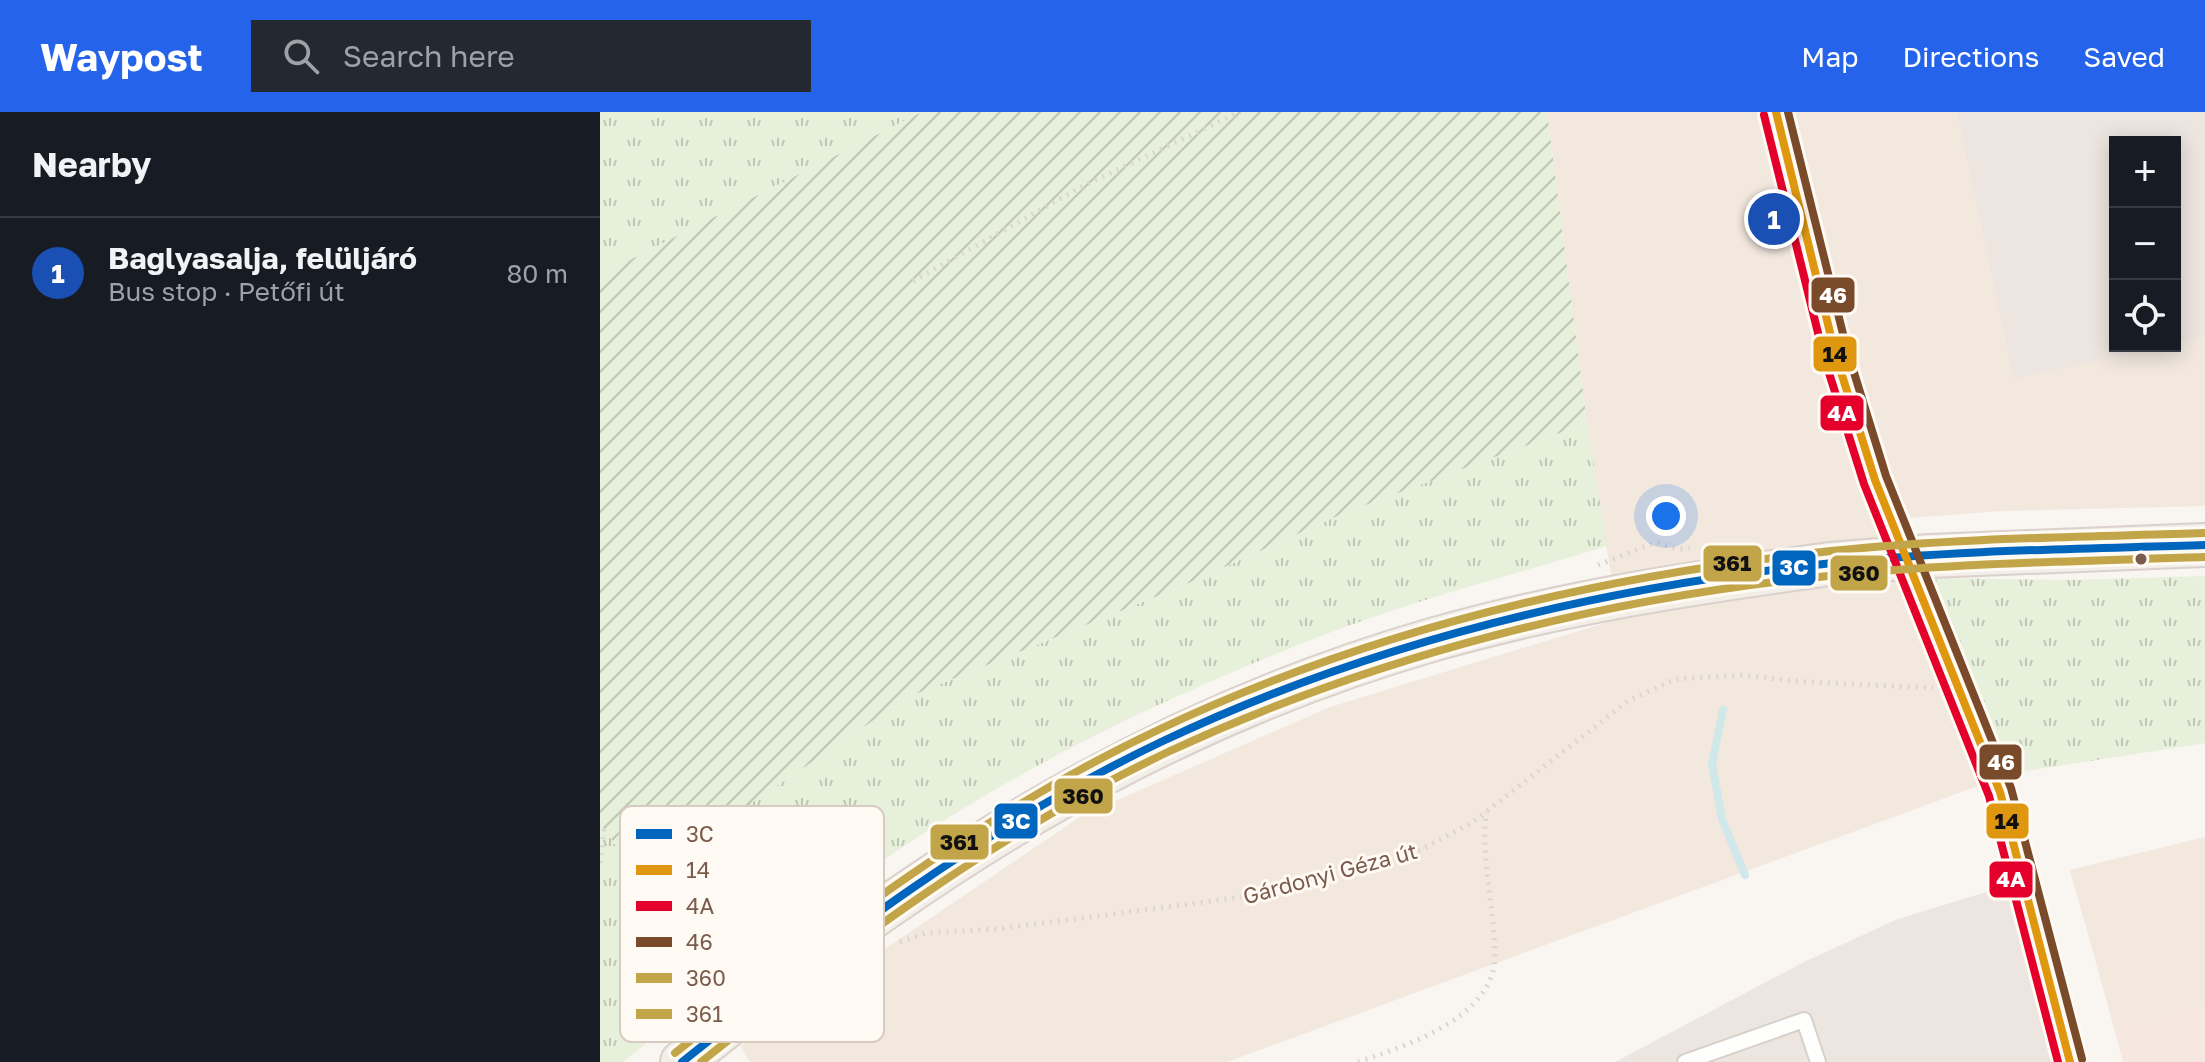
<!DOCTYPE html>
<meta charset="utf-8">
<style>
body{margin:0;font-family:"Golos Text",sans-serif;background:#242831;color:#f1f3f6}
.controls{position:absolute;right:24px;top:24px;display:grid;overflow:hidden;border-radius:0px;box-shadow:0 4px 20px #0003}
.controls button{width:72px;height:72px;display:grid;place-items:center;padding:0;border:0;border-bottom:2px solid #363941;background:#171b24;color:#f1f3f6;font:40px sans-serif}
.you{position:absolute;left:1066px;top:404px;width:28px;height:28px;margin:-20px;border:6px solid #fff;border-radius:50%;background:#1a73e8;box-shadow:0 0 0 12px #1a73e833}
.badge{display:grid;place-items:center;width:52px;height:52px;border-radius:50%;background:#2563eb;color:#fff;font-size:26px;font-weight:700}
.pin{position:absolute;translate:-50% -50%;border:4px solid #fff;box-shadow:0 2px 8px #0006}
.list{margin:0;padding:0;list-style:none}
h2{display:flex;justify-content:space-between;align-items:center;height:104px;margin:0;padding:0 32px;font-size:34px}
h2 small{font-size:26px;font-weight:400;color:#9ea1a6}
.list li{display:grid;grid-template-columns:52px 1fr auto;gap:24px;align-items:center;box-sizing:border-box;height:112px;padding:0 32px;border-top:2px solid #363941}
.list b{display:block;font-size:30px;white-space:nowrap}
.list p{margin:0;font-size:26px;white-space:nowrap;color:#9ea1a6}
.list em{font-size:26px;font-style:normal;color:#9ea1a6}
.icon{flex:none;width:44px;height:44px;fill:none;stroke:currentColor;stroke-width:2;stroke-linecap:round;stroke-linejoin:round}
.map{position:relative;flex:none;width:1605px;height:950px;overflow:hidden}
header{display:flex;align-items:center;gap:48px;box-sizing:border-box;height:112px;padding:0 40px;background:#2563eb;color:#fff}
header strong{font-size:38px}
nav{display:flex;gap:44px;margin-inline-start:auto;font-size:28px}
.search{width:560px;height:72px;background:#242831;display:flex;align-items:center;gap:20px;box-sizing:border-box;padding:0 28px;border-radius:0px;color:#9ea1a6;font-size:30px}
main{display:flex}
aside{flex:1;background:#171b24}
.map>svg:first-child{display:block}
.residential{fill:#f2e8de;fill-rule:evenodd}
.commercial{fill:#f6e8e1}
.industrial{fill:#ede5e0}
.grass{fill:url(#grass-tufts)}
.garden{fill:url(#garden-furrows)}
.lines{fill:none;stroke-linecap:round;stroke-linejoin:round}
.stream{stroke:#d0e8ea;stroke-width:8}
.service-casing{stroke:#d7d1cb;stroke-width:18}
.minor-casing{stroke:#d7d1cb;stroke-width:30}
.primary-casing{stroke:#dad1cc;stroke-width:46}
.path{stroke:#dcd5d0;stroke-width:5;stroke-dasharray:2 6;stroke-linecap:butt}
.service{stroke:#fefefd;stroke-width:14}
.minor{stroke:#fefefd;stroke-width:26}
.primary{stroke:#f3eee8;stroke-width:42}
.primary-bridge-casing{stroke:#dad1cc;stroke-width:46;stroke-linecap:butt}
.primary-bridge{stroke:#f3eee8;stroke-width:42}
.bus-1-casing{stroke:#fffaf3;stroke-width:14}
.bus-2-casing{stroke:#fffaf3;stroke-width:14}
.bus-3-casing{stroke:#fffaf3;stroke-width:14}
.bus-4-casing{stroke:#fffaf3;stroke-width:14}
.bus-5-casing{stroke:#fffaf3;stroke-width:14}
.bus-6-casing{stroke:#fffaf3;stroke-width:14}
.bus-1{stroke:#0065bd;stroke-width:8}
.bus-2{stroke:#de970f;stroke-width:8}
.bus-3{stroke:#e4002b;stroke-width:8}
.bus-4{stroke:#7a4b2a;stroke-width:8}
.bus-5{stroke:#c1a548;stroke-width:8}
.bus-6{stroke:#c1a548;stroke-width:8}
.bus-dot{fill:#7a5c4d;stroke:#fffaf3;stroke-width:3}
.labels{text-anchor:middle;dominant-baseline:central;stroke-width:6;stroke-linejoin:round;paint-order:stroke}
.street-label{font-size:22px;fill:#7a5c4d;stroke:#fffaf3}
.key{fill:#fffaf3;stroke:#d7cbc1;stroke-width:2}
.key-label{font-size:22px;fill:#7a5c4d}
.line-badge{stroke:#fffaf3;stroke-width:3}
.badge-label{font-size:22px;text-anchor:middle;font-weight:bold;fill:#fff}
.pale-badge-label{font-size:22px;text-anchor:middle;font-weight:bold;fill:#111}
</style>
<header>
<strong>Waypost</strong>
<div class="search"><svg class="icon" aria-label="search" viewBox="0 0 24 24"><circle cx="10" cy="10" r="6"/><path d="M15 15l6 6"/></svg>Search here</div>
<nav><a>Map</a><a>Directions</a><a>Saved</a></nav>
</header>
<main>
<aside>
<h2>Nearby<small></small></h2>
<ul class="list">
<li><span class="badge" style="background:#1a4fb4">1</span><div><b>Baglyasalja, felüljáró</b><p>Bus stop · Petőfi út</p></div><em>80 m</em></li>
</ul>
</aside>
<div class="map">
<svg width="1605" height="950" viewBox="0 0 1605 950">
<defs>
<pattern id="grass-tufts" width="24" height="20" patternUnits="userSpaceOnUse" patternTransform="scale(2)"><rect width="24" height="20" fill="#e7f0db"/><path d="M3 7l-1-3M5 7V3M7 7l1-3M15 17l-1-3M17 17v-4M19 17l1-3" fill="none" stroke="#c0c6b4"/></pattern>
<pattern id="garden-furrows" width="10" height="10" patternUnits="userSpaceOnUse" patternTransform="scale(2)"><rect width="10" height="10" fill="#e7f0db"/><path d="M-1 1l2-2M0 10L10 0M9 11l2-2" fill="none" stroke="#c0c6b4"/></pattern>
</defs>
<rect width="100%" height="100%" fill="#f9f5f0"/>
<path class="residential" d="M 947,0 L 1605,0 L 1605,394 L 1401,399 L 1309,406 L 1413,661 L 627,950 L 150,950 L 141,934 L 483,703 L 730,595 L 1018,507 L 987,311 ZM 1515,30 L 1575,30 L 1575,234 L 1515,234 Z
M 1605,725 L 1605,890 L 1515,919 L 1470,758 Z"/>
<path class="commercial" d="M 1605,890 L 1605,950 L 1523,950 L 1515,919 Z"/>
<path class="industrial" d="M 1357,0 L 1605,0 L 1605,224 L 1575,231 L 1575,30 L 1515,30 L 1515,234 L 1562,234 L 1414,267 Z
M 1406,774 L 1452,950 L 1015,950 L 1206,849 L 1298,807 Z"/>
<path class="grass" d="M 0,0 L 322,0 L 0,163 Z
M 987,311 L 1007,434 C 919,461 828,484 742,516 C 612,565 480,625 361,698 C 240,771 132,861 23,950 L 0,950 L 0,711 L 39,767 L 308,585 L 582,474 L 744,401 Z
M 1605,464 L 1605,631 L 1413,661 L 1334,466 L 1470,468 Z"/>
<path class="garden" d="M 322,0 L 947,0 L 987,311 L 744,401 L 582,474 L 308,585 L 39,767 L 0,711 L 0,163 Z"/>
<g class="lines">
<path class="stream" d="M 1123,598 L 1112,652 L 1122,707 L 1145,763"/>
<g class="service-casing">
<path id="service" d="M 1085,950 L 1204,908 L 1218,950"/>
</g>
<g class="minor-casing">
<path id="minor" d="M 1176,0 L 1235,241 L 1275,368 L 1400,680 L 1470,950"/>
</g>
<g class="primary-casing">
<path id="primary" d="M 1330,444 L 1605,433
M 82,950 C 315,761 543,611 835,527 C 965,490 1097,470 1230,452"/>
</g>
<path class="path" d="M 313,169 L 485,73 L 640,0
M 998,453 L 1057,430 L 1077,437 L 1090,436
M 0,751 L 4,717
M 300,830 L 326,821 L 398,817 L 673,781 L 783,750 L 820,738 L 873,710 L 1028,589 L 1075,567 L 1144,563 L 1191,569 L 1333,576
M 183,925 L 230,881
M 758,950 C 805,934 896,906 895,842 C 894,794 881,749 886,700"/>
<use href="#service" class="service"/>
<use href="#minor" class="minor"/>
<use href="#primary" class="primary"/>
<g class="primary-bridge-casing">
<path id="primary-bridge" d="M 1230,452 L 1330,444"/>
</g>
<use href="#primary-bridge" class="primary-bridge"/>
<g class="bus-1-casing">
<path id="bus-1" d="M 82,950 C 232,830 388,712 563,629 C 773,530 1003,475 1233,451 C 1356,438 1481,437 1605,433"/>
</g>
<g class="bus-2-casing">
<path id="bus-2" d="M 1176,0 L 1235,241 L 1275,368 L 1400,680 L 1470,950"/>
</g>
<g class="bus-3-casing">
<path id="bus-3" d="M 1164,3 L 1224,245 L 1264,372 L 1389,684 L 1458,950"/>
</g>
<g class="bus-4-casing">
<path id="bus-4" d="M 1188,0 L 1247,238 L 1286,364 L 1411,676 L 1482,947"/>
</g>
<g class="bus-5-casing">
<path id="bus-5" d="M 101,950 C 247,833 400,719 570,639 C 780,542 1008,485 1238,463 C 1360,451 1483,449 1605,445"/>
</g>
<g class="bus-6-casing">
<path id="bus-6" d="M 75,941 C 226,820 382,701 558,618 C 769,518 999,464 1231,439 C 1355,426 1480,425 1605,421"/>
</g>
<use href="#bus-1" class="bus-1"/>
<use href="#bus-2" class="bus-2"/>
<use href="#bus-3" class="bus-3"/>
<use href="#bus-4" class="bus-4"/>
<use href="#bus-5" class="bus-5"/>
<use href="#bus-6" class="bus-6"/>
</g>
<circle class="bus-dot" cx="1541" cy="447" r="7"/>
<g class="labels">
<g class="street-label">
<text transform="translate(730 761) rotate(-15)">Gárdonyi Géza út</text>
</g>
</g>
<rect x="20" y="694" width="264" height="236" rx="12" class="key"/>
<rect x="36" y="717" width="36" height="10" fill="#0065bd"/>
<rect x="36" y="753" width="36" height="10" fill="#de970f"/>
<rect x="36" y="789" width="36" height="10" fill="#e4002b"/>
<rect x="36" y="825" width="36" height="10" fill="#7a4b2a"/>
<rect x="36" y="861" width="36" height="10" fill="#c1a548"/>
<rect x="36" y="897" width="36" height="10" fill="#c1a548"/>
<g class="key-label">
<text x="86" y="730">3C</text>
<text x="86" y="766">14</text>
<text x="86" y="802">4A</text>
<text x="86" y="838">46</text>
<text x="86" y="874">360</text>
<text x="86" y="910">361</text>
</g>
<g class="line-badge">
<rect x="1210" y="164" width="46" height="38" rx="8" fill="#7a4b2a"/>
<rect x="1212" y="223" width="46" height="38" rx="8" fill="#de970f"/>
<rect x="1219" y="282" width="46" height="38" rx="8" fill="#e4002b"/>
<rect x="1102" y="432" width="61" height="39" rx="8" fill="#c1a548"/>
<rect x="1171" y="437" width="46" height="38" rx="8" fill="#0065bd"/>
<rect x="1229" y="442" width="60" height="38" rx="8" fill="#c1a548"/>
<rect x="1378" y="631" width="45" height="38" rx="8" fill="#7a4b2a"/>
<rect x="453" y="665" width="61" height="38" rx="8" fill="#c1a548"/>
<rect x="1385" y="690" width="45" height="38" rx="8" fill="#de970f"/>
<rect x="393" y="690" width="46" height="38" rx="8" fill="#0065bd"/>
<rect x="329" y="711" width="61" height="38" rx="8" fill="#c1a548"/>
<rect x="1388" y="748" width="46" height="39" rx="8" fill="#e4002b"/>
</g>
<g class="badge-label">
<text x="1233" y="191">46</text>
<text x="1242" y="309">4A</text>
<text x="1194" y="463">3C</text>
<text x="1401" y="658">46</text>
<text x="416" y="717">3C</text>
<text x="1411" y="775">4A</text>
</g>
<g class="pale-badge-label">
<text x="1235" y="250">14</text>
<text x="1132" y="459">361</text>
<text x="1259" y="469">360</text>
<text x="483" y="692">360</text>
<text x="1407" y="717">14</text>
<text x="359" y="738">361</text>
</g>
</svg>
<div class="controls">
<button>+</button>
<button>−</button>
<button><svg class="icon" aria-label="locate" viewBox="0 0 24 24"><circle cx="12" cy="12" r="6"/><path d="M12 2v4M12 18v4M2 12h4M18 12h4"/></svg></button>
</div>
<div class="you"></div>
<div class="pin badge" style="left:1174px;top:107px;background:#1a4fb4">1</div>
</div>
</main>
